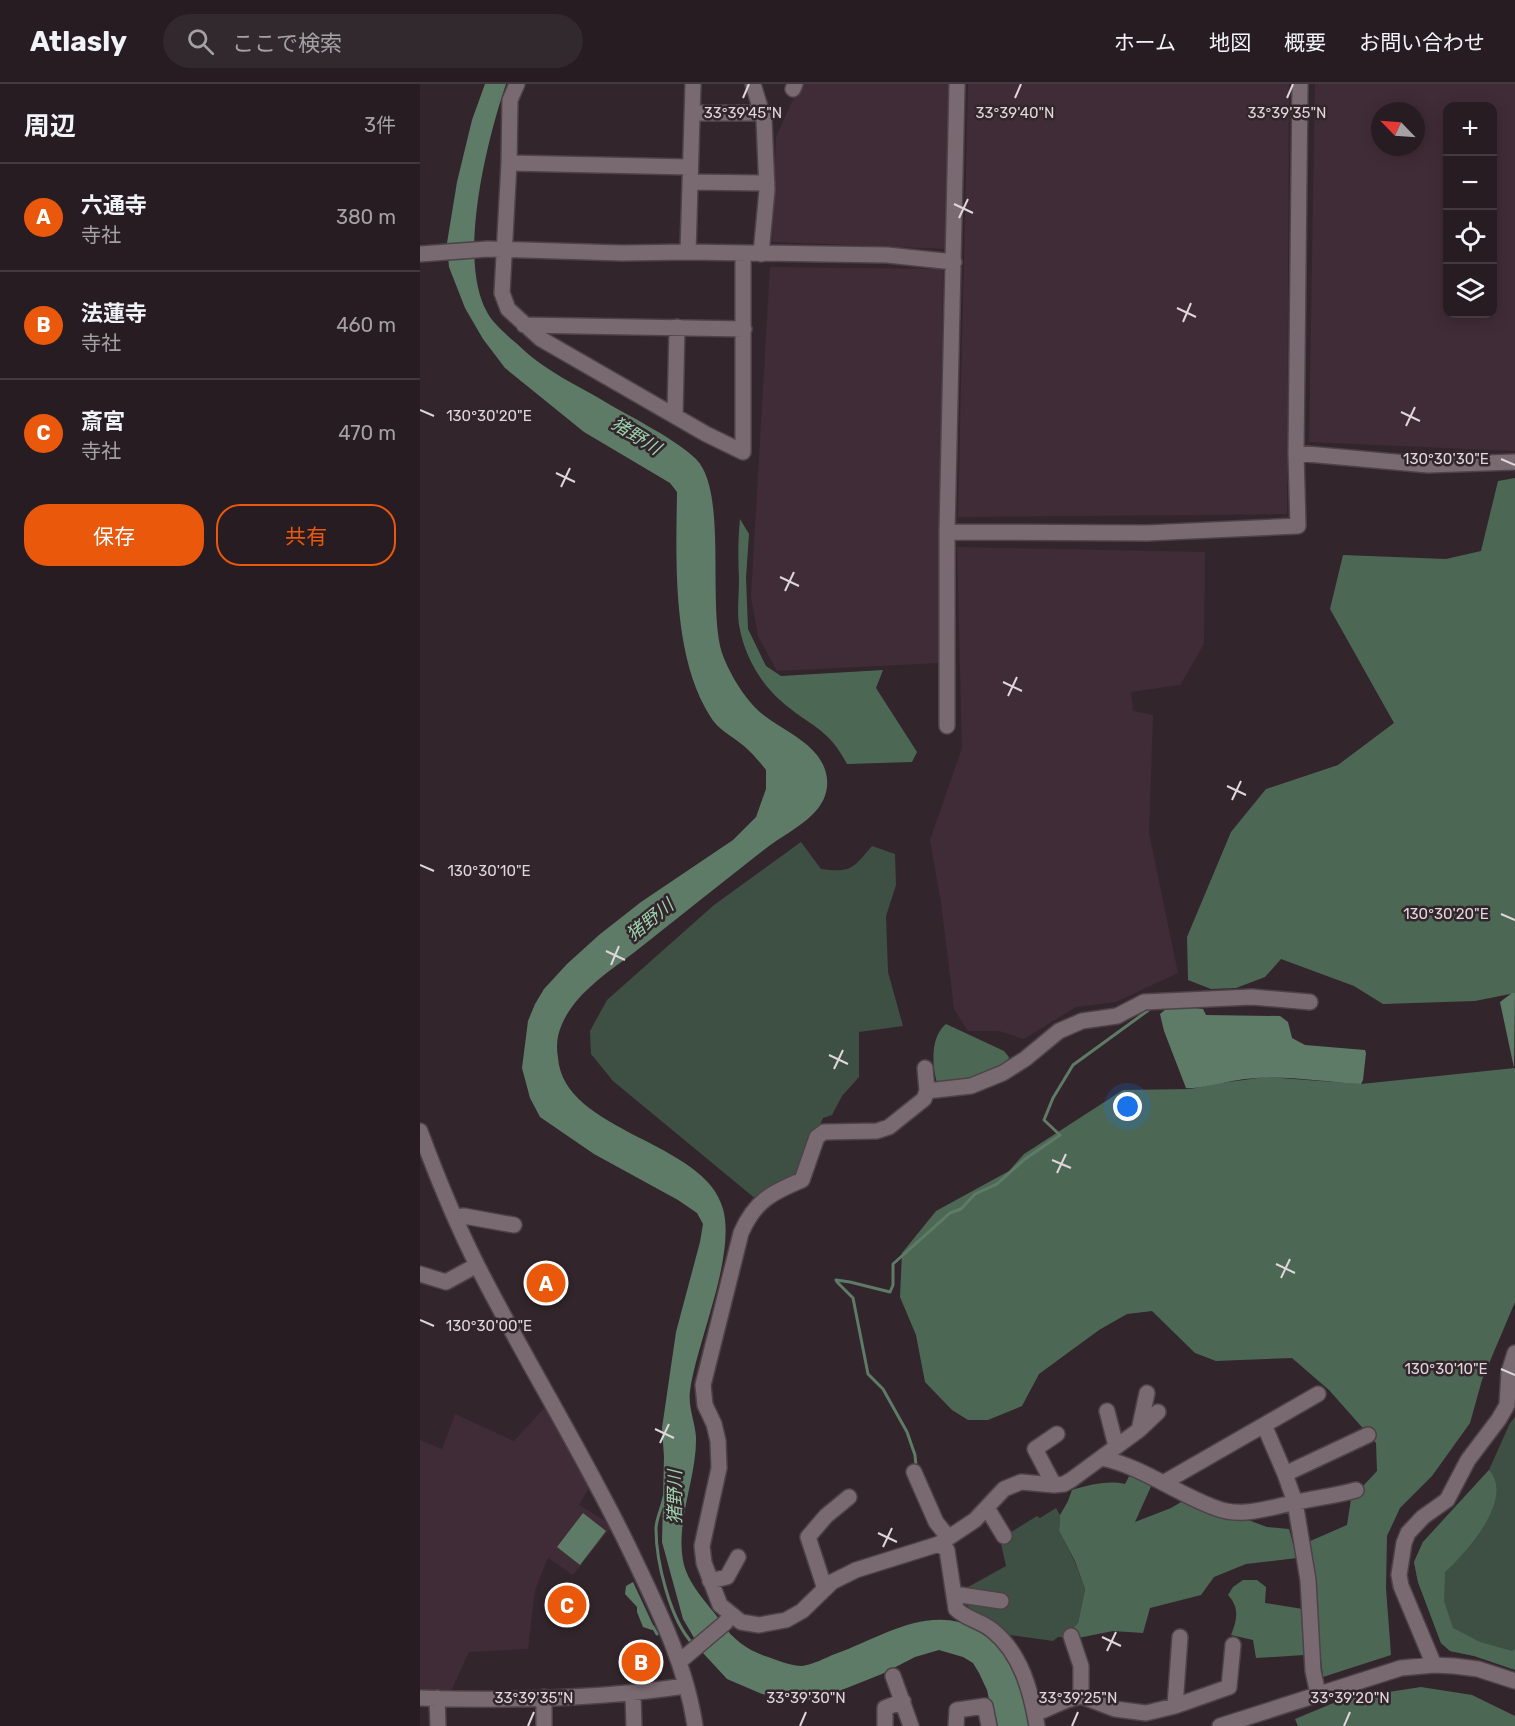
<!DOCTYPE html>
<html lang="ja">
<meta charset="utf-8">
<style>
body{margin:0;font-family:Rubik,"Noto Sans JP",sans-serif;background:#32292e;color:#f1f3f6}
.controls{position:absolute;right:18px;top:18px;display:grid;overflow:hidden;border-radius:12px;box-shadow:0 3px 15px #0003}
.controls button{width:54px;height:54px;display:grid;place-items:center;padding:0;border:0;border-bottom:2px solid #423a3f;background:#261c21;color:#f1f3f6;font:30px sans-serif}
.compass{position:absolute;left:951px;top:18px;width:54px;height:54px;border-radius:50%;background:#261c21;box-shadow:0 3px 15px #0003;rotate:295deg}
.you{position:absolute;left:708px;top:1023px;width:21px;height:21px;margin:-15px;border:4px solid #fff;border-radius:50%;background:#1a73e8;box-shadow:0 0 0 9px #1a73e833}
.badge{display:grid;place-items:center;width:39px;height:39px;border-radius:50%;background:#ea580c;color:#fff;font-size:20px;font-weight:700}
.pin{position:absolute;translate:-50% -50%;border:3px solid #fff;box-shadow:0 2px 6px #0006}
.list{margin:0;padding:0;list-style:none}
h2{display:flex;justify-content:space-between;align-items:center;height:78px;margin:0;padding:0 24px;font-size:26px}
h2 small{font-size:20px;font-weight:400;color:#a4a1a5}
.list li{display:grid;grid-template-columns:39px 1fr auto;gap:18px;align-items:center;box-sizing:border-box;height:108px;padding:0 24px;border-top:2px solid #423a3f}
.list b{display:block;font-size:22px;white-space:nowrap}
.list p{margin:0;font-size:20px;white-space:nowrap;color:#a4a1a5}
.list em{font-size:20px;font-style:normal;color:#a4a1a5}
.actions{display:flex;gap:12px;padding:18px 24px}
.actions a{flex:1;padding:14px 0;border:2px solid #ea580c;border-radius:24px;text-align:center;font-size:21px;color:#ea580c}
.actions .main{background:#ea580c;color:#fff}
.icon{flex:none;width:33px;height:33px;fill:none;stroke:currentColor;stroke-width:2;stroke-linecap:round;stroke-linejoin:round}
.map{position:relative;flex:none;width:1095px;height:1642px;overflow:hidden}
header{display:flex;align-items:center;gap:36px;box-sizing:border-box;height:84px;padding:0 30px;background:#261c21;border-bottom:2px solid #423a3f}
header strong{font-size:28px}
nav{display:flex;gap:33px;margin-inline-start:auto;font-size:21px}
.search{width:420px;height:54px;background:#32292e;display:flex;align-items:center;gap:15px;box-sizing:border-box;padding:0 21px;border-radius:33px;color:#a4a1a5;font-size:22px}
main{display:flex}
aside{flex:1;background:#261c21}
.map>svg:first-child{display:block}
.built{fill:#402c36;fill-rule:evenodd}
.green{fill:#3e5044}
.forest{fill:#4c6855}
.water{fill:#5e7b67}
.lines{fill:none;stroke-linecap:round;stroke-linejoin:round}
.stream{stroke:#5e7b67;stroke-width:3}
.minor-casing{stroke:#4d4247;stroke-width:18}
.minor{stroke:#796970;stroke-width:15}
.ticks{fill:none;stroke:#dfd6da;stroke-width:2}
.labels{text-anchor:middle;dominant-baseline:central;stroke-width:5;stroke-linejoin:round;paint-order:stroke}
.water-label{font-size:18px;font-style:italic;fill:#9dd2ae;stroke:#33252c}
.ticks-label{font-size:15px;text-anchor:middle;fill:#dfd6da;stroke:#33252c;stroke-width:5;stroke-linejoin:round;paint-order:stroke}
</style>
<header>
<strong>Atlasly</strong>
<div class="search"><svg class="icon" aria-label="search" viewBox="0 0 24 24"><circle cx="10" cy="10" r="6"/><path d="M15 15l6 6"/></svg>ここで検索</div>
<nav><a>ホーム</a><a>地図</a><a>概要</a><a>お問い合わせ</a></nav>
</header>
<main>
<aside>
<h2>周辺<small>3件</small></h2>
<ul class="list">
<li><span class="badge">A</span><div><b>六通寺</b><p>寺社</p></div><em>380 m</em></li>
<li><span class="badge">B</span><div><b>法蓮寺</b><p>寺社</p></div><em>460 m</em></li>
<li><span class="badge">C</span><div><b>斎宮</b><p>寺社</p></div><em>470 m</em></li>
</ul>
<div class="actions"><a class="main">保存</a><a>共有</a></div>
</aside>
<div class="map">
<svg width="1095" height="1642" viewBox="0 0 1095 1642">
<rect width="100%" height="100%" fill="#33252c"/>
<path class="built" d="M 380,0 L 530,0 L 528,165 L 352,158 L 356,53 Z
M 548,0 L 869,0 L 867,430 L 538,433 Z
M 895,0 L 1095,0 L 1095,367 L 889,358 ZM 1028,22 L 1072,22 L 1072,230 L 1028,230 ZM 960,27 L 996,27 L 996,63 L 960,63 Z
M 350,183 L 523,185 L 518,579 L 357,587 L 338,552 L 331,513 Z
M 537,463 L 785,468 L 784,560 L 760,601 L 711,608 L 713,627 L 733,631 L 729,749 L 758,889 L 696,918 L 656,923 L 604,955 L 579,947 L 548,947 L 534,925 L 521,819 L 510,756 L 542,664 Z
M 127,1321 L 171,1400 L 159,1421 L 184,1436 L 190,1445 L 153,1491 L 128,1474 L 115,1506 L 108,1565 L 49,1568 L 31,1607 L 0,1607 L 0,1356 L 22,1365 L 35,1330 L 94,1357 Z"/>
<path class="green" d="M 381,758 L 401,785 C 432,789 433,784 452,762 L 475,770 L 476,801 L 466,832 L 468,888 L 483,942 L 439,948 L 439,993 L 422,1012 L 412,1031 L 403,1034 L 380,1087 L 337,1116 L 193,997 L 171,970 L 170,947 L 187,916 L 294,821 Z
M 1095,1333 L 1095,1580 L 1030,1567 L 1021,1559 L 998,1498 L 994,1478 L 1003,1458 L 1069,1386 L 1090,1339 Z
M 636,1424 L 640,1431 L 639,1447 L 655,1478 L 665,1505 L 658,1539 L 648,1553 L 638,1553 L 633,1557 L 590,1551 L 557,1530 L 543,1518 L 541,1507 L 586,1482 L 580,1455 L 617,1432 L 620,1434 Z"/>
<path class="forest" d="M 1095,394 L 1095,909 L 1055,917 L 963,920 L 934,902 L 861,875 L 845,893 L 816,904 L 791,905 L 768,896 L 767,853 L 811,748 L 846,705 L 918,681 L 974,639 L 910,525 L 923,471 L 1026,475 L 1061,467 L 1078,397 Z
M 320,435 L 329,450 L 326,494 L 328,545 L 346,582 L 361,592 L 463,586 L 456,604 L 497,668 L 492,678 L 427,680 C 408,643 389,642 361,617 C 339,598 324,570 319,541 C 317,527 319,510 319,495 C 318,475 318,455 320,435 Z
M 526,940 L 584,967 L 589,973 L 587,981 L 549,998 L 517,999 C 512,981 510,953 526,940 Z
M 1095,984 L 1095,1218 L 1062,1296 L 1050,1339 L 1012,1392 L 980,1424 L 967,1452 L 966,1504 L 971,1571 L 903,1593 L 888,1458 L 927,1441 L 931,1415 L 957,1387 L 956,1359 L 909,1306 L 872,1274 L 796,1277 L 775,1269 L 732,1227 L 707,1230 L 679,1246 L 619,1290 L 602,1322 L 568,1336 L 548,1336 L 532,1326 L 505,1298 L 496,1251 L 480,1213 L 482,1169 L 516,1127 L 589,1087 L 604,1070 L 703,1006 L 771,1005 L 793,1000 L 846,993 L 941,1000 Z
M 713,1385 L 733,1398 L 715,1438 L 751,1424 L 768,1414 L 847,1443 L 869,1445 L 877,1474 L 826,1480 L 794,1493 L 781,1511 L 730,1524 L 723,1549 L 693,1547 L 658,1554 L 651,1547 L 658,1539 L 665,1505 L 655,1477 L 639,1447 L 640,1431 L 648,1417 L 652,1406 C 669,1401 687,1396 705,1400 Z
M 1069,1386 C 1095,1415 1046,1469 1025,1488 L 1024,1517 L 1033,1544 L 1060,1558 L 1092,1567 L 1095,1565 L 1095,1586 L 1054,1572 L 1030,1567 L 1021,1559 L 998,1498 L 994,1478 L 1003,1458 Z
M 823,1496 L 837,1496 L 846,1503 L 845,1519 L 883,1525 L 884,1571 L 836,1574 L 833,1556 L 811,1551 C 817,1536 820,1524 808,1511 L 813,1503 Z
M 1001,1603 L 1052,1611 L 1095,1632 L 1095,1642 L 878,1642 L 875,1635 L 923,1615 Z"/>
<path class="water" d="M 65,0 L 86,0 C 67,56 37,175 67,228 C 72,238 82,246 90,254 C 99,261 107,270 117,277 C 138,293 164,305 187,319 C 211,333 257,356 276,375 C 308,407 287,521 302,569 C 308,586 319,605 331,619 C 352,645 397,654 406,689 C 410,705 404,720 392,731 C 379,744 360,753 345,765 C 302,799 259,833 216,867 C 190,887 156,908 142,940 C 137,951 136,962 138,974 C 144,1049 286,1057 303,1125 C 316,1172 277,1257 270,1307 C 268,1323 275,1338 276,1353 C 277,1395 254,1439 264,1481 C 270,1503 289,1521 302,1539 C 313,1556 329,1567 348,1573 C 357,1576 371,1582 382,1582 C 392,1581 405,1574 415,1570 C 467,1551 514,1515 568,1551 C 570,1553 585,1563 587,1565 C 600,1581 608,1621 613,1642 L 575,1642 L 567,1606 L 559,1589 L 553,1579 L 543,1573 L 519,1566 L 495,1573 L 462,1590 L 399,1615 L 379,1616 L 342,1610 L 307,1595 L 283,1569 L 263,1535 L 242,1458 L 244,1373 L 242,1344 L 256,1248 L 280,1158 L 283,1140 L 277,1129 L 258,1116 L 174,1070 L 120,1033 L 110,1014 L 102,984 L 108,937 L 115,920 L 124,905 L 147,880 L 179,851 L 221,818 L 313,756 L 336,733 L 346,705 L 346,686 C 339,677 332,669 324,662 C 312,652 298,646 290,632 C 252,572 256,477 257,408 L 250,399 L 164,348 L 85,284 L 63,255 L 45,224 L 29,183 L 27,159 L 37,98 L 52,36 Z
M 1092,909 L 1095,909 L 1094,984 L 1080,918 Z
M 751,921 L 783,925 L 786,931 L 860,932 L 868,938 L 872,954 L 885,961 L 945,966 L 946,969 L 943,996 L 941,1000 C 906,998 859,990 825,995 C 814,996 773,1006 766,1004 L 744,947 L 740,930 Z
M 163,1429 L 186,1447 L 160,1481 L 137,1463 Z
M 213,1498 L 235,1545 L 232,1546 L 223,1543 L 217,1528 L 217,1523 L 205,1510 L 206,1502 Z"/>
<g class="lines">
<path class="stream" d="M 416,1196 L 430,1198 L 470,1208 L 473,1201 L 473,1180 L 530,1129 L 541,1125 L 555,1110 L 577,1100 L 605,1075 L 640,1051 L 624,1036 L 633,1014 L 653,981 L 730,925
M 417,1198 L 433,1214 L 448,1290 L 463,1305 L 487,1348 L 495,1371 L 496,1382
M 244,1413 C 242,1424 236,1435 236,1445 C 236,1477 250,1536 273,1560
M 233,1543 L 237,1550"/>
<g class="minor-casing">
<path id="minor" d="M 97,0 L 90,16 L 89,79 L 82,209 L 88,225 L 121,255 L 286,350 L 323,368 L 323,170
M 333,0 L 344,36 L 347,106 L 341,170
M 373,5 L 375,0
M 272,29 L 342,29
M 89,79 L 270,83
M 270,98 L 347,99
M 268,168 L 273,0
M 0,170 L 68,165 L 202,169 L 268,168 L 467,171 L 534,178
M 104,241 L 324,245
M 255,332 L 257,243
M 876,369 L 1008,381 L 1095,378
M 527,448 L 727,449 L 878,442 L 876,369 L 880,0
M 527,642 L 527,448 L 537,0
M 505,984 L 507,1007 L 504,1015 L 469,1043 L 457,1047 L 404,1048 L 397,1053 L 382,1096 C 351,1109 335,1117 321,1149 L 283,1301 L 285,1321 L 294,1340 L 298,1357 L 299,1384 L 282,1462 L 284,1479 L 300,1521 L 321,1538 L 339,1541 L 366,1536 L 382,1527 L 412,1498 L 436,1486 L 519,1460 L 555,1436 L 584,1405 L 601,1398 L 634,1401 L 644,1400 L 651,1396 L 719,1346 L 738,1328
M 507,1007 L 551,1002 L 583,989 L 605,975 L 639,947 L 662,937 L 697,932 L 724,918 L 832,913 L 890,918
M 0,1047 C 17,1093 35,1137 57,1181 C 105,1276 162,1367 209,1464 C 236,1521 266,1580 275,1642
M 35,1133 L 44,1132 L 94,1141
M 0,1190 L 26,1198 L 57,1181
M 687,1327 L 696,1362
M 844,1341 L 898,1310
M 719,1346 L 727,1309
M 682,1374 C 723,1383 757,1410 796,1424 C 821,1434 847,1424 873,1419 C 894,1414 915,1412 936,1406
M 494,1388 L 516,1438 L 528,1453
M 865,1390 L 948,1351
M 743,1399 L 844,1341 L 865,1390 L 875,1418 L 888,1496 L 893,1587 L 898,1610
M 634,1401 L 615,1365 L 637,1350
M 567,1424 L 584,1452
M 519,1460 L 527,1466 L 536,1525 C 546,1535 561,1537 572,1546 C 601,1569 611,1607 617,1642
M 290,1497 L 307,1493 L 318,1473
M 405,1505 L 388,1453 L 406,1432 L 429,1413
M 534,1510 L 581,1517
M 651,1552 L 661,1582 L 661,1612
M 259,1578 L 305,1539 L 311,1531
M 1014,1581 L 981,1502 L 979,1491 L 984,1459 L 988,1449 L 1003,1433 L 1027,1416 L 1048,1376 L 1079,1335 L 1087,1321 L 1089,1288 L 1095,1269
M 473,1592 L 491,1642
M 213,1610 L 214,1642
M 124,1613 L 124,1642
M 0,1614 C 88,1617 178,1615 265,1602
M 17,1614 L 18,1642
M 755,1622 L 760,1553
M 615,1630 L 647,1616 L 661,1612 L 695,1625 L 726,1629 L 755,1622 L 809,1603 L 813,1561
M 465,1642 L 465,1624 L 483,1617
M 536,1642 L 537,1626 L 565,1622 L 569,1642
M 800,1642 L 981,1584 L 1014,1581 L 1034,1582 L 1058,1585 L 1095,1597"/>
</g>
<use href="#minor" class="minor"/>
</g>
<path class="ticks" d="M 323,14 L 329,0M 595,14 L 601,0M 867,14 L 873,0M 534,120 L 553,129M 539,134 L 548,115M 757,224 L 776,233M 763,238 L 771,219M 0,326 L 14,332M 981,328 L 1000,337M 986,342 L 995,323M 1081,375 L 1095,381M 136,389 L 155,398M 141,403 L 150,384M 360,493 L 379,502M 365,507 L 374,488M 583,598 L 602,607M 588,612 L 597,593M 807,702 L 826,711M 812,716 L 821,697M 0,781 L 14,787M 1081,830 L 1095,836M 186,867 L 205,876M 191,881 L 199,862M 409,971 L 428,980M 414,985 L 423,966M 632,1076 L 651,1084M 637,1089 L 646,1070M 856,1180 L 875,1189M 861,1194 L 870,1175M 0,1236 L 14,1242M 1081,1285 L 1095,1291M 235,1345 L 254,1354M 240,1359 L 249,1340M 458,1449 L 477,1458M 463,1463 L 472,1444M 682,1553 L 701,1562M 687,1567 L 696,1548M 108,1642 L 114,1628M 380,1642 L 386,1628M 652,1642 L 658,1628M 924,1642 L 930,1628"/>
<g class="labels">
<g class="water-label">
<text transform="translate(216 352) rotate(32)">猪野川</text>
<text transform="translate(230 836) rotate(-39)">猪野川</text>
<text transform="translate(255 1413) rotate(-90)">猪野川</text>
</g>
</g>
<g class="ticks-label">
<text x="323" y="34">33°39'45"N</text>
<text x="595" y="34">33°39'40"N</text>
<text x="867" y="34">33°39'35"N</text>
<text x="69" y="337">130°30'20"E</text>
<text x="1026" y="380">130°30'30"E</text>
<text x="69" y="792">130°30'10"E</text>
<text x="1026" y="835">130°30'20"E</text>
<text x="69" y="1247">130°30'00"E</text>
<text x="1026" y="1290">130°30'10"E</text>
<text x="114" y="1619">33°39'35"N</text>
<text x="386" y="1619">33°39'30"N</text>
<text x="658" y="1619">33°39'25"N</text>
<text x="930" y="1619">33°39'20"N</text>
</g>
</svg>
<div class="controls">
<button>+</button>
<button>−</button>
<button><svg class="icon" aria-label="locate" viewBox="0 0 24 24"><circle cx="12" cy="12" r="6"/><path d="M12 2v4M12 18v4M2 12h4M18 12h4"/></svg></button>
<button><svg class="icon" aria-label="layers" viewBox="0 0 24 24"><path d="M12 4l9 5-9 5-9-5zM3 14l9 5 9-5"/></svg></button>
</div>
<svg class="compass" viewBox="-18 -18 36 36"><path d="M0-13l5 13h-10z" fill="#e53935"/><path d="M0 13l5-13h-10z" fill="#a4a1a5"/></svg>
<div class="you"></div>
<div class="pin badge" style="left:126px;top:1199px">A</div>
<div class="pin badge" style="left:221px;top:1578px">B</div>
<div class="pin badge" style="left:147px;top:1521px">C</div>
</div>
</main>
